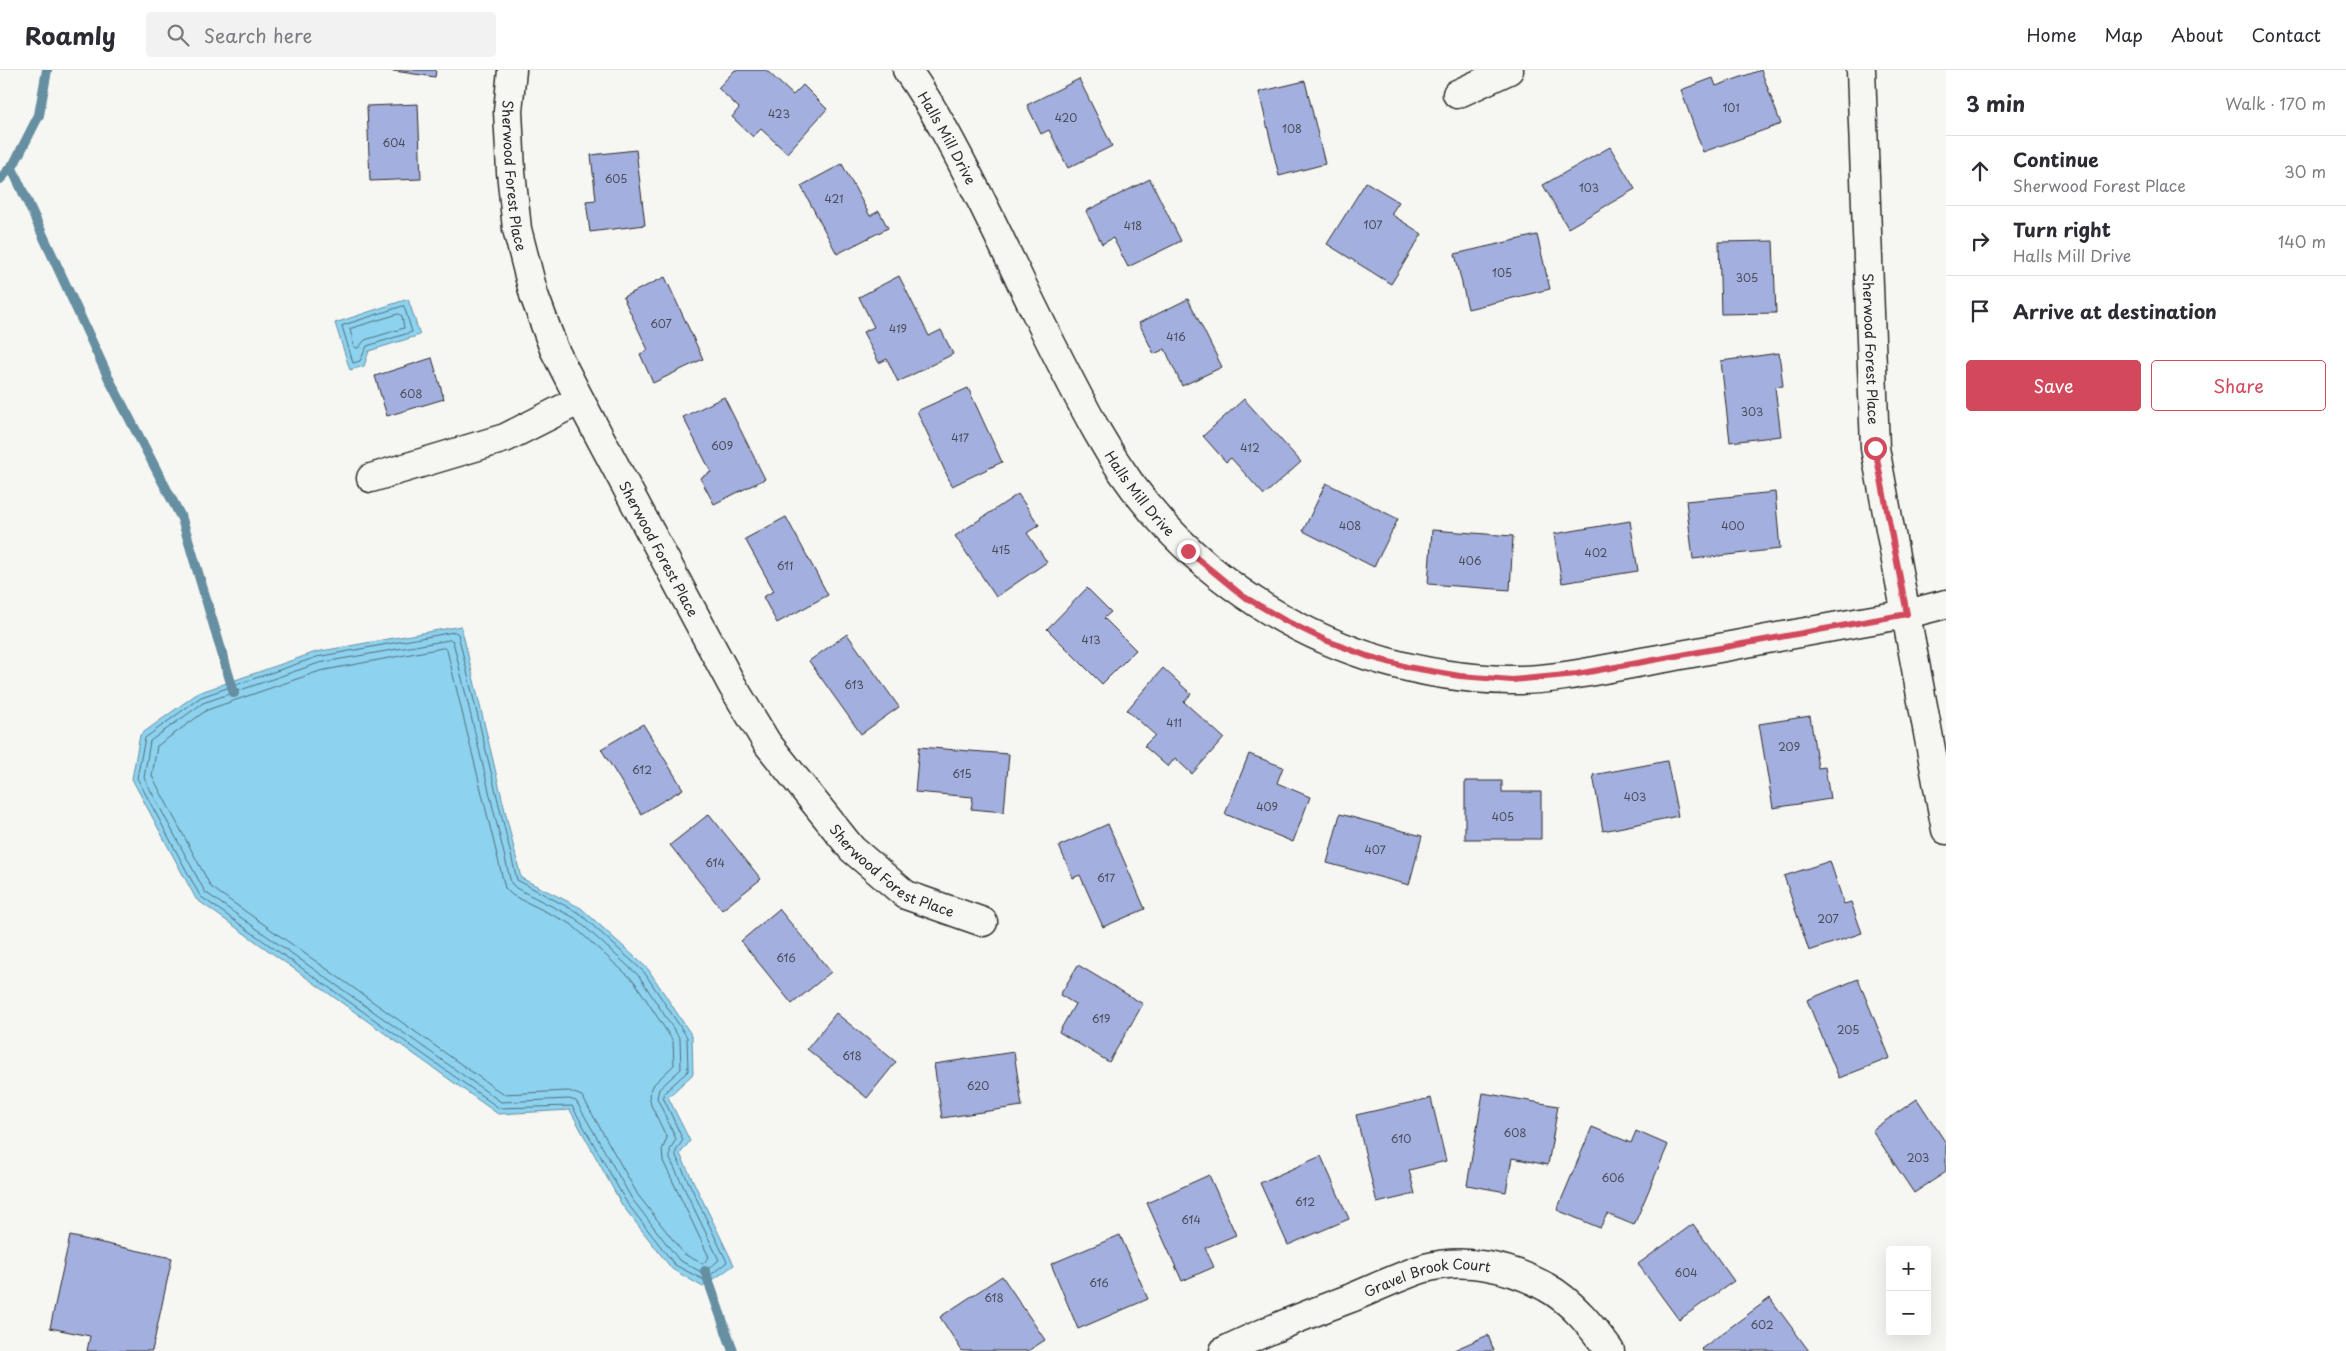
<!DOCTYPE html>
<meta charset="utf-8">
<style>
body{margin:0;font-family:"Playpen Sans",sans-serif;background:#f2f2f3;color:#2b2b33}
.controls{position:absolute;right:15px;bottom:15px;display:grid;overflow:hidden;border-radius:5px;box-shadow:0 5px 20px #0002}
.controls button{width:45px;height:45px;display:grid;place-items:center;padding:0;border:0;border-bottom:1px solid #e1e1e2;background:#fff;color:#2b2b33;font:25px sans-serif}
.stop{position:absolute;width:15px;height:15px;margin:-11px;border:4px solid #d1495b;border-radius:50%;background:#fff}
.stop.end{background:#d1495b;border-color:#fff;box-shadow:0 1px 5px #0008}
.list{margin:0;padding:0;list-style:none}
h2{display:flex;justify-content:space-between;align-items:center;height:65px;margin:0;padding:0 20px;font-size:21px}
h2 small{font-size:16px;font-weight:400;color:#7c7c81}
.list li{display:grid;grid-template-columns:32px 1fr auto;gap:15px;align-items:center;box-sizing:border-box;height:70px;padding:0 20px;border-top:1px solid #e1e1e2}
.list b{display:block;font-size:19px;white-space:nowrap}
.list p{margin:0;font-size:16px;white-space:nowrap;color:#7c7c81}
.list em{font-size:16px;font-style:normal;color:#7c7c81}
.actions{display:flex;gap:10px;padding:15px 20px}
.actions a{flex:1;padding:11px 0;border:1px solid #d1495b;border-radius:5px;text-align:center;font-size:18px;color:#d1495b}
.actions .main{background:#d1495b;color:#fff}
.icon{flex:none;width:28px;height:28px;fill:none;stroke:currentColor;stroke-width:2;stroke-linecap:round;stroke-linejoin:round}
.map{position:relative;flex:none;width:1946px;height:1281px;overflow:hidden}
header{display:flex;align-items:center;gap:30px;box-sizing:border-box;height:70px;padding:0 25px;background:#fff;border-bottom:1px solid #e1e1e2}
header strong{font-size:24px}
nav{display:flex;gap:28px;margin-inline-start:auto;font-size:18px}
.search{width:350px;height:45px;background:#f2f2f3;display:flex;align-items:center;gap:12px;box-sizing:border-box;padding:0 18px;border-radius:5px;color:#7c7c81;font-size:19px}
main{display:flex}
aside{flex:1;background:#fff}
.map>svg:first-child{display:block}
.water{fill:#8dd2ef;stroke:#668fa1}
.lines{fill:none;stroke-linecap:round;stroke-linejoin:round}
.shore{stroke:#526e79;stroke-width:1}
.stream{stroke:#668fa1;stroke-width:10}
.building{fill:#a3afde;stroke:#2b2b2b}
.minor-casing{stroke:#2b2b2b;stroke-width:31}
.minor{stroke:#f6f6f2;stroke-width:28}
.route{stroke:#d1495b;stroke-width:6}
.labels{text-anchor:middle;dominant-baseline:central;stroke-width:4;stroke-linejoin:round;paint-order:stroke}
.number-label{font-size:11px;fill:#494c58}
.street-label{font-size:14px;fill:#2b2b2b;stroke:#f6f6f2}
</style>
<header>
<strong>Roamly</strong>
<div class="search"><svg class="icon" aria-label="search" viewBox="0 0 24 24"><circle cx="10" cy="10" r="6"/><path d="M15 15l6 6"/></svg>Search here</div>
<nav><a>Home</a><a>Map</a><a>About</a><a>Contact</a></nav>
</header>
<main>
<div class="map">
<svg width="1946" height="1281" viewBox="0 0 1946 1281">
<rect width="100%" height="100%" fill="#f6f6f2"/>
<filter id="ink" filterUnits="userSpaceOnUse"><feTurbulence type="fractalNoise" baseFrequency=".02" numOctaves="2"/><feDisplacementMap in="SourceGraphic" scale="10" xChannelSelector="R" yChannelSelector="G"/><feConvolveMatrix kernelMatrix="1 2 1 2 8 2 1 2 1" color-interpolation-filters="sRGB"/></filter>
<g filter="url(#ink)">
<path class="water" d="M 408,229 L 420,265 L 369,281 L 364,296 L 350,300 L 335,253 Z
M 461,556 L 521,808 L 581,838 L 648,899 L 692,966 L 693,1004 L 668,1027 L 690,1071 L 680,1084 L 734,1195 L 703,1217 L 672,1199 L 622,1135 L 570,1040 L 498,1044 L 196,829 L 132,709 L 140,665 L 198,623 L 316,582 Z"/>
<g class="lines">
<path class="shore" d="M 404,236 L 412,262 L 367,276 L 360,291 L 353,293 L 342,256 Z
M 399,244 L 402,246 L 404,258 L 365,270 L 358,278 L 354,277 L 350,259 Z
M 455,562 L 458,564 L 517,810 L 579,843 L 644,902 L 687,967 L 688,1001 L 665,1022 L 663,1027 L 683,1070 L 676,1081 L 676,1086 L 727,1192 L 704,1210 L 675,1195 L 627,1133 L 572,1036 L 499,1038 L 200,826 L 137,708 L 145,668 L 201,627 L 317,587 Z
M 450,570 L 453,571 L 511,813 L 516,818 L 575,848 L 639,906 L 680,969 L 681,999 L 659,1019 L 657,1028 L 676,1069 L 670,1080 L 670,1089 L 719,1190 L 703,1203 L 679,1190 L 632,1129 L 576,1031 L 569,1029 L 501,1032 L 205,822 L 144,708 L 150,671 L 203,633 L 319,593 Z
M 444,578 L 447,580 L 505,818 L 512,825 L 571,854 L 634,911 L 673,971 L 674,995 L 654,1014 L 649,1025 L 651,1035 L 667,1068 L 662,1080 L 663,1091 L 709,1187 L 703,1194 L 684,1184 L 638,1125 L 582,1026 L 569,1021 L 503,1024 L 211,817 L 152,706 L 157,676 L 207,640 L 320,601 Z"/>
<path class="stream" d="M 11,96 L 110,311 L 182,449 L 234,623
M 0,109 L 14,94 L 39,45 L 47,0
M 705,1201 L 733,1281"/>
</g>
<path class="building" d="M 387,0 L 436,0 L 435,7 Z
M 735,0 L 766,0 L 793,25 L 803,15 L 827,39 L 787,83 L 761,59 L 753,67 L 732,47 L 739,38 L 718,18 Z
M 1761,0 L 1781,54 L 1703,82 L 1681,20 L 1713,8 L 1716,16 Z
M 1079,9 L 1112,76 L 1068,98 L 1049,60 L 1041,64 L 1027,35 Z
M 1305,11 L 1325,94 L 1279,106 L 1259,22 Z
M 418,34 L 421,109 L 370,111 L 367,36 Z
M 1610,77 L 1635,119 L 1568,158 L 1543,115 Z
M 636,80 L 645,155 L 590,162 L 586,131 L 596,130 L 591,85 Z
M 842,94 L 870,146 L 879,141 L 888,158 L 837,184 L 801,116 Z
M 1150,109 L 1181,171 L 1128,197 L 1113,168 L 1102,174 L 1086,141 Z
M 1366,112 L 1399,132 L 1391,144 L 1422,164 L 1391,214 L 1327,174 Z
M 1537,165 L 1550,219 L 1468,239 L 1455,184 Z
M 1773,171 L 1776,243 L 1721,244 L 1719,172 Z
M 899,206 L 929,266 L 941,260 L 953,284 L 898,312 L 887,289 L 879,293 L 863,262 L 874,257 L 859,227 Z
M 665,207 L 703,289 L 653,313 L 640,284 L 648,280 L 623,227 Z
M 1188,229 L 1222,297 L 1182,316 L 1165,279 L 1154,284 L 1139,253 Z
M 1779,283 L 1783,316 L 1775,317 L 1781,366 L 1730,372 L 1721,291 Z
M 432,288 L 444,329 L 387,346 L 375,306 Z
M 968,318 L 1002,392 L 952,416 L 917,341 Z
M 724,327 L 765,409 L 714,434 L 700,408 L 711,402 L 683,347 Z
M 1244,329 L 1301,392 L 1264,425 L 1231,388 L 1226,392 L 1203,366 Z
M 1326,413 L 1398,449 L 1374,497 L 1303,461 Z
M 1775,422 L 1780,479 L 1693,489 L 1686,431 Z
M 1018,424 L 1039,455 L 1027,463 L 1047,492 L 996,527 L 955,466 Z
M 786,447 L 828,525 L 777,553 L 763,527 L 774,521 L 745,469 Z
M 1630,451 L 1638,501 L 1562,513 L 1554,464 Z
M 1432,460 L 1513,466 L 1510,520 L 1428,514 Z
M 1087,518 L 1111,542 L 1104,548 L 1136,580 L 1102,614 L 1047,559 Z
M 847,564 L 899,637 L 861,664 L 809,591 Z
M 1163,598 L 1191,624 L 1184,632 L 1224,668 L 1192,704 L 1175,688 L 1168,697 L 1144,676 L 1155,665 L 1127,640 Z
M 1810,646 L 1818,698 L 1825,697 L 1830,729 L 1773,738 L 1759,654 Z
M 643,654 L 683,719 L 641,744 L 601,679 Z
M 919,677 L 1009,684 L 1004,742 L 971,739 L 973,727 L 915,722 Z
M 1249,684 L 1283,697 L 1277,713 L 1310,727 L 1293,772 L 1225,744 Z
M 1667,691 L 1678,746 L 1603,761 L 1593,705 Z
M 1465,711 L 1502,711 L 1502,722 L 1541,722 L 1541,769 L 1465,769 Z
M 709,744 L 761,809 L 722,840 L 670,775 Z
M 1340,744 L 1422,766 L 1409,815 L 1327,793 Z
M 1108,754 L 1145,839 L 1103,857 L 1080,805 L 1073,808 L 1059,776 Z
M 1830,791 L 1844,834 L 1851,832 L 1862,863 L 1809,881 L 1784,806 Z
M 779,839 L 831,902 L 792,934 L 741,871 Z
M 1078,895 L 1143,934 L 1109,992 L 1059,962 L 1075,934 L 1060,925 Z
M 1858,909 L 1890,988 L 1839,1008 L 1807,930 Z
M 836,943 L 896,992 L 867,1028 L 807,979 Z
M 1014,982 L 1022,1036 L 942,1048 L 934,994 Z
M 1483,1023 L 1558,1036 L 1548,1095 L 1512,1088 L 1506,1122 L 1467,1115 Z
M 1431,1028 L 1446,1091 L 1409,1100 L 1415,1124 L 1377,1133 L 1356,1045 Z
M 1917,1029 L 1946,1073 L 1946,1102 L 1914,1123 L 1872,1060 Z
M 1592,1057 L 1631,1073 L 1636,1061 L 1668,1075 L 1634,1155 L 1607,1144 L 1600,1158 L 1557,1140 Z
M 1321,1086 L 1349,1149 L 1288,1175 L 1260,1113 Z
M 1209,1105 L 1236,1165 L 1205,1178 L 1214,1197 L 1182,1211 L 1147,1133 Z
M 1693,1154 L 1734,1211 L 1679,1250 L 1638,1194 Z
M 1120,1165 L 1148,1229 L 1078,1259 L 1051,1194 Z
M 70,1166 L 172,1188 L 152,1281 L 87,1281 L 90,1266 L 50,1258 Z
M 1002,1206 L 1045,1270 L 1028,1281 L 962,1281 L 940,1247 Z
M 1770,1228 L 1809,1281 L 1703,1281 L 1701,1279 Z
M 1488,1265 L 1494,1281 L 1455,1281 L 1454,1280 Z"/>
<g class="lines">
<g class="minor-casing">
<g id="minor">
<path id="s1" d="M 512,0 L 508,41 L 511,102 L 517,159 L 534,225 L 554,279 L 580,330 L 732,615 L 767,673 L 852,779 L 906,825 L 983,852"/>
<path id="s2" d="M 907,0 C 936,41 959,87 982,132 C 1020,209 1056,288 1098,363 C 1182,513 1337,606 1509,610 C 1558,611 1611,597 1659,589 C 1742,574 1824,558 1907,544 L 1946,534"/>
<path id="s3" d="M 1861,0 L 1875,378 L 1946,760"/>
<path d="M 1457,24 L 1509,0"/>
<path d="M 371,408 L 505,368 L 580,330"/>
<path id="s4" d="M 1224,1281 C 1265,1261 1308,1244 1351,1228 C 1375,1218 1400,1206 1425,1198 C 1464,1187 1511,1197 1546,1217 C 1572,1231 1593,1258 1610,1281"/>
</g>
</g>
<use href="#minor" class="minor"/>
</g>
</g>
<g class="lines" filter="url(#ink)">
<path class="route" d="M 1188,481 L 1243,526 L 1284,550 L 1325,570 L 1367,586 L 1407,597 L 1460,606 L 1512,610 L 1577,604 L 1907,544 L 1875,378"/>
</g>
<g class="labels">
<g class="number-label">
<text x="1731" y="37">101</text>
<text x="779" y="43">423</text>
<text x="1066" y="47">420</text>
<text x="1292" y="58">108</text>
<text x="394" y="72">604</text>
<text x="616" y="108">605</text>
<text x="1589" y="117">103</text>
<text x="834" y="128">421</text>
<text x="1373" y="154">107</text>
<text x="1133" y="155">418</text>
<text x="1502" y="202">105</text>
<text x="1747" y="207">305</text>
<text x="661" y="253">607</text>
<text x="898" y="258">419</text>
<text x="1176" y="266">416</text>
<text x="411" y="323">608</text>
<text x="1752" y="341">303</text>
<text x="960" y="367">417</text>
<text x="722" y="375">609</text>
<text x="1250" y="377">412</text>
<text x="1350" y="455">408</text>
<text x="1733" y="455">400</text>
<text x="1001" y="479">415</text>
<text x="1596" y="482">402</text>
<text x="1470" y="490">406</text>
<text x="785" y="495">611</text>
<text x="1091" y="569">413</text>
<text x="854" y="614">613</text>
<text x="1174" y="652">411</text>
<text x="1789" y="676">209</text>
<text x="642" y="699">612</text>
<text x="962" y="703">615</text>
<text x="1635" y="726">403</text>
<text x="1267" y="736">409</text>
<text x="1503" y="746">405</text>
<text x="1375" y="779">407</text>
<text x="715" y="792">614</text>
<text x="1106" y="807">617</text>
<text x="1828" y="848">207</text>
<text x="786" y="887">616</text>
<text x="1101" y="948">619</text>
<text x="1848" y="959">205</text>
<text x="852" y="985">618</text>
<text x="978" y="1015">620</text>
<text x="1515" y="1062">608</text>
<text x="1401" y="1068">610</text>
<text x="1918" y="1087">203</text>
<text x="1613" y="1107">606</text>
<text x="1305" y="1131">612</text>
<text x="1191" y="1149">614</text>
<text x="1686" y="1202">604</text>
<text x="1099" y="1212">616</text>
<text x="994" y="1227">618</text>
<text x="1762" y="1254">602</text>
</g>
<g class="street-label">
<text stroke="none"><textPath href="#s2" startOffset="79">Halls Mill Drive</textPath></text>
<text stroke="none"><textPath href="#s1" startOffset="106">Sherwood Forest Place</textPath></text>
<text stroke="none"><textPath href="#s3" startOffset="279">Sherwood Forest Place</textPath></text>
<text stroke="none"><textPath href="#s2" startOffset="484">Halls Mill Drive</textPath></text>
<text stroke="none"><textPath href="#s1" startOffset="511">Sherwood Forest Place</textPath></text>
<text stroke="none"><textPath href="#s1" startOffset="915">Sherwood Forest Place</textPath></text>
<text stroke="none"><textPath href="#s4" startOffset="218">Gravel Brook Court</textPath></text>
</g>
</g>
</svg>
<div class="controls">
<button>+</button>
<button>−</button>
</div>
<div class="stop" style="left:1875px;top:378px"></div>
<div class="stop end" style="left:1188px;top:481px"></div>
</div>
<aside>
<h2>3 min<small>Walk · 170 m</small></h2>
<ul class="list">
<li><svg class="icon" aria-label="ahead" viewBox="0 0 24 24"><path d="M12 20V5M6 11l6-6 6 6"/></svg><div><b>Continue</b><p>Sherwood Forest Place</p></div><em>30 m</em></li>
<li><svg class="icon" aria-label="right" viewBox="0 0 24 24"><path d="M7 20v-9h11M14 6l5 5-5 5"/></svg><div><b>Turn right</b><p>Halls Mill Drive</p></div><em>140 m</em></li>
<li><svg class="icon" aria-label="arrive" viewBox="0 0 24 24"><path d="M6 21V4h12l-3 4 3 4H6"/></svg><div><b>Arrive at destination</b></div></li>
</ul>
<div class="actions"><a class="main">Save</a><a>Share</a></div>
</aside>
</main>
